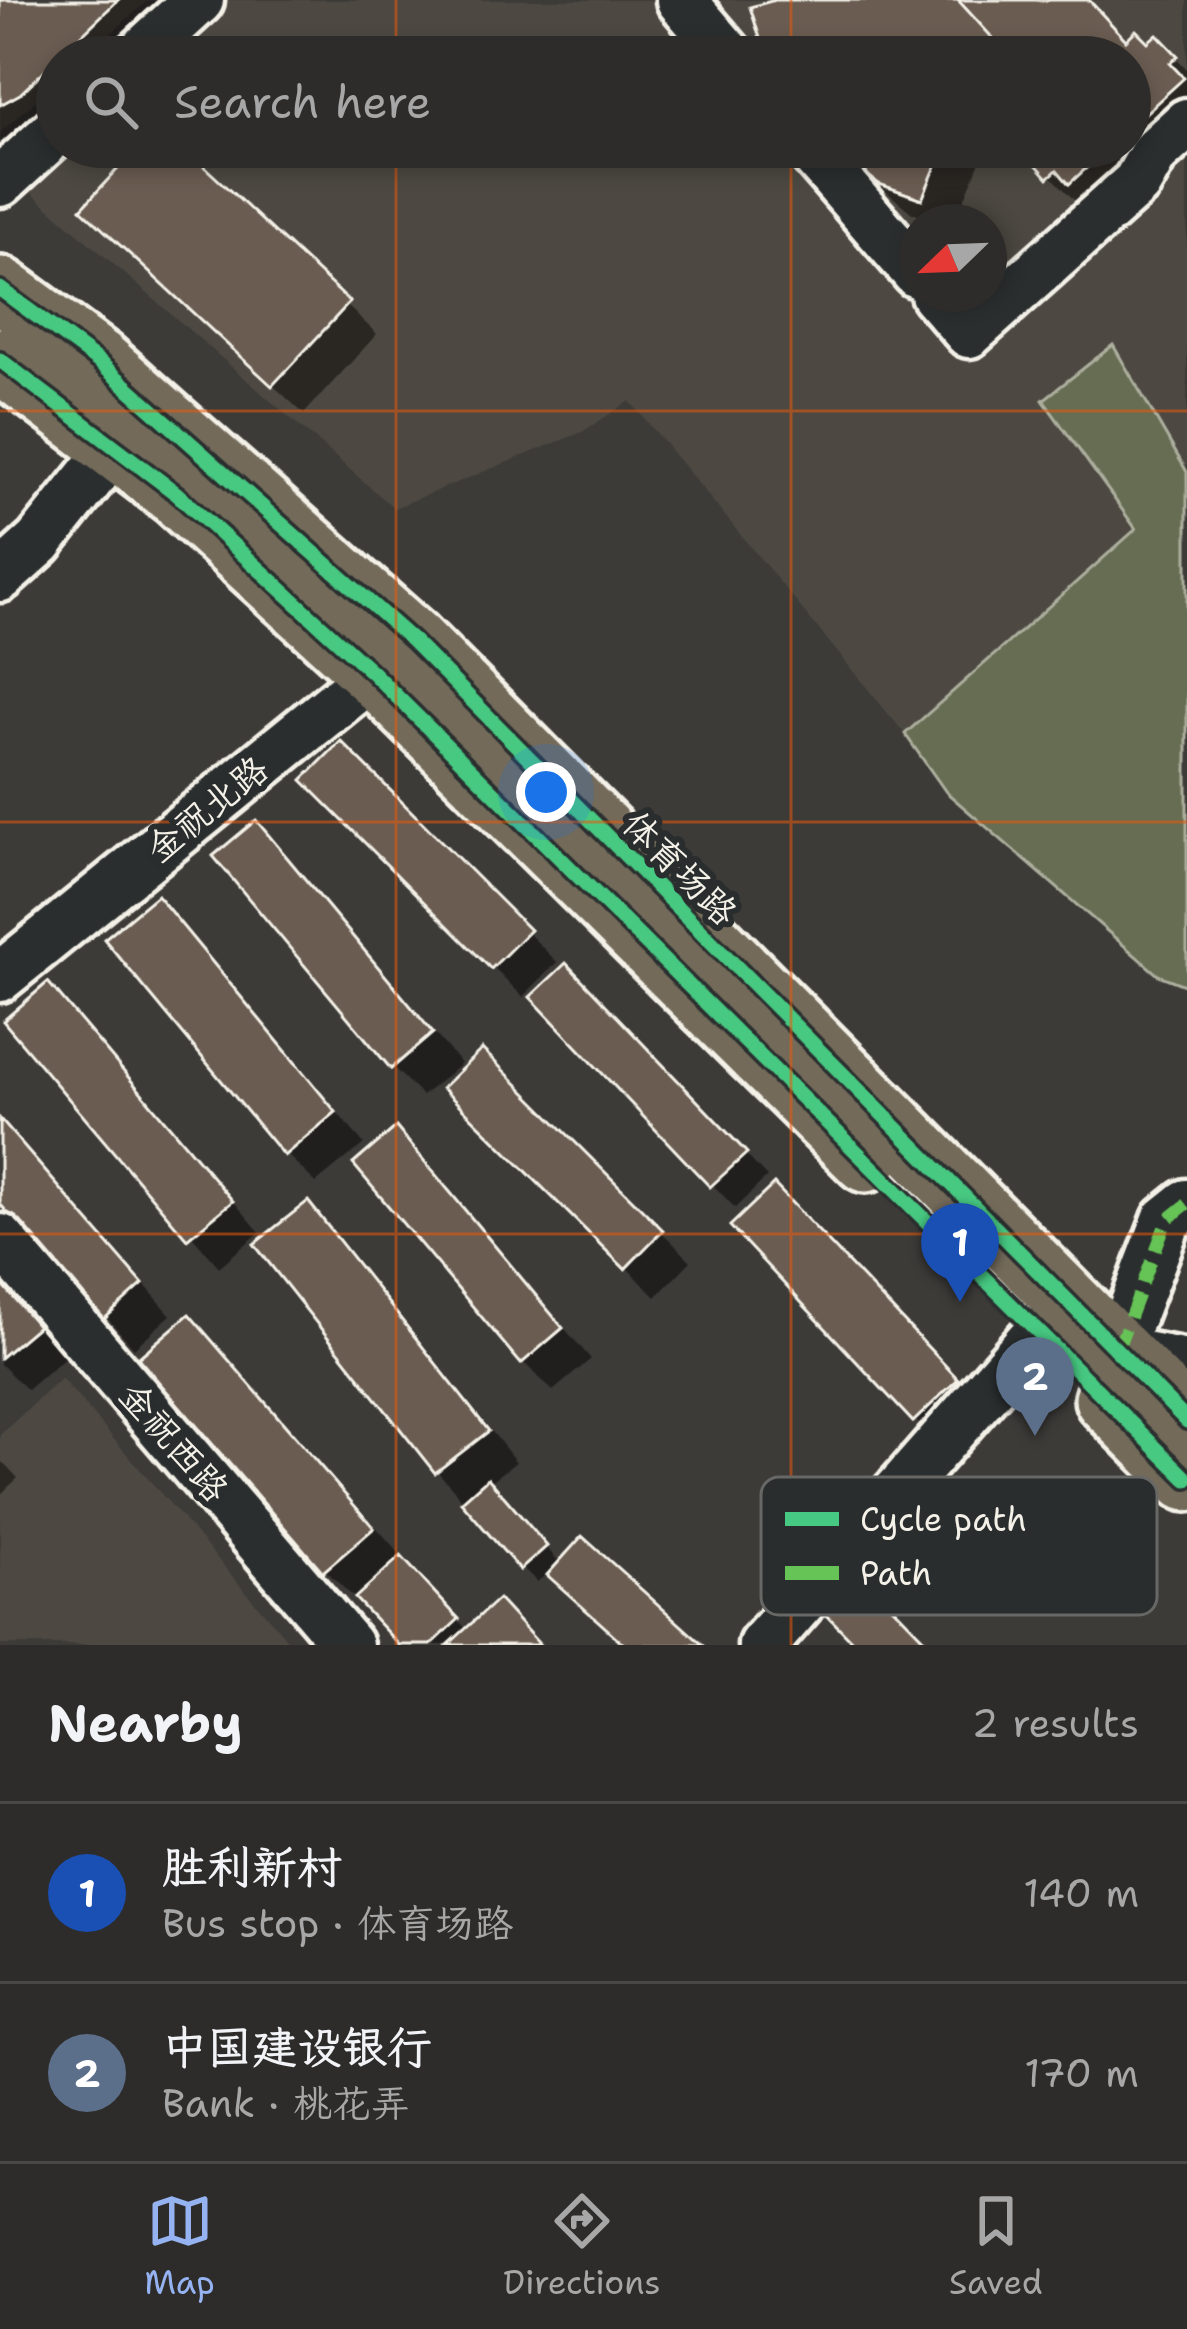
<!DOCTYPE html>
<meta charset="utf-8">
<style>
body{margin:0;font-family:"Shantell Sans","LXGW WenKai TC",sans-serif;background:#363432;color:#f1f3f6}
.compass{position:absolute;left:899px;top:204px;width:108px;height:108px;border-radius:50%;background:#2e2c2a;box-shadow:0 6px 18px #0003;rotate:247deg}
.you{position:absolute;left:546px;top:792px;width:42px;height:42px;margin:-30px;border:9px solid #fff;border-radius:50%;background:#1a73e8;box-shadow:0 0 0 18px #1a73e833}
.badge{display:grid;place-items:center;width:78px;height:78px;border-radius:50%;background:#95b2f1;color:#fff;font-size:39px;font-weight:700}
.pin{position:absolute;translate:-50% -99px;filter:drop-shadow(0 3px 6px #0008)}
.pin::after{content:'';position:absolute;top:63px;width:42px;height:36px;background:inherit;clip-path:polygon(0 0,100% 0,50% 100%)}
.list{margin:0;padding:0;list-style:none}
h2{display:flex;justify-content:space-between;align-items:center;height:156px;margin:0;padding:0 48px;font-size:51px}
h2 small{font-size:39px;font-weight:400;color:#a7a7a8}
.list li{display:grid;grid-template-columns:78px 1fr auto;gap:36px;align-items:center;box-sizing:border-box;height:180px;padding:0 48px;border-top:3px solid #494847}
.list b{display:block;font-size:45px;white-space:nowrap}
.list p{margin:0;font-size:39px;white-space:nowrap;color:#a7a7a8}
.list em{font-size:39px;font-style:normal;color:#a7a7a8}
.icon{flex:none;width:66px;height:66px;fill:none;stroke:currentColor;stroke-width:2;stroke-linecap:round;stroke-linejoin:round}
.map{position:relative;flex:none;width:1187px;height:1645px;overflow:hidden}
.search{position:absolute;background:#2e2c2a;box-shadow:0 6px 18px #0003;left:36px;right:36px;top:36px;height:132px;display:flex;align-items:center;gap:30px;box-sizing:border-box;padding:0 42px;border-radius:66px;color:#a7a7a8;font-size:45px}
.sheet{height:516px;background:#2e2c2a}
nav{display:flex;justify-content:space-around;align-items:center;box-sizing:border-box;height:168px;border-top:3px solid #494847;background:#2e2c2a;font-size:33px;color:#a7a7a8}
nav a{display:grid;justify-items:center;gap:6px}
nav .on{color:#95b2f1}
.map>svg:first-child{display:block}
.built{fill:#4d4843;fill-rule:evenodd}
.green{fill:#666d53;stroke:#adaf9e;stroke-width:3}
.shadow{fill:#0007}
.building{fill:#6a5c51;stroke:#f4f1e8;stroke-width:3}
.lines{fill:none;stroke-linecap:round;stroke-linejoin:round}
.minor-casing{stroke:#f4f1e8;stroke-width:57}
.major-casing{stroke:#f4f1e8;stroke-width:72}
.minor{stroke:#2a2d2e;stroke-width:48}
.major{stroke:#736b5a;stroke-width:63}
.quiet{stroke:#66c356;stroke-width:12;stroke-dasharray:24 12;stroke-linecap:butt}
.cycleway-casing{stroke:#2a2d2e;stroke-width:22}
.cycleway{stroke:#46c982;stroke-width:15}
.grid{fill:none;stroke:#e8590c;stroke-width:3;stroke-opacity:0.55}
.labels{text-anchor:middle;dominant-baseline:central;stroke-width:12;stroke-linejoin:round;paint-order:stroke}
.street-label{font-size:36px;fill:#f4f1e8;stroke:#2a2d2e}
.key{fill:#2a2d2e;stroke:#676866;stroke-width:3}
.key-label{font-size:33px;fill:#f4f1e8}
</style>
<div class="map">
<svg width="1187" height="1645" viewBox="0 0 1187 1645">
<rect width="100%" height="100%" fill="#3d3b38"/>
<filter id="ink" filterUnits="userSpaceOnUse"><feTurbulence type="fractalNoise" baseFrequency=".00833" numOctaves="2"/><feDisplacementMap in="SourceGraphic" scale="24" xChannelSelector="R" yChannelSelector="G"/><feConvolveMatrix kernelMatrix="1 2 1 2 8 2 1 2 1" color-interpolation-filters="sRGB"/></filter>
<g filter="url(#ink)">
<path class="built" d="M 0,0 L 149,0 L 85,57 L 57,57 L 57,82 L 0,133 Z
M 229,0 L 1187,0 L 1187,472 L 1113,346 L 1043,399 L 1136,528 L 905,734 L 630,401 L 582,432 L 394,508 L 26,188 L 70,147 L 1130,147 L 1130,57 L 167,57 ZM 917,222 L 989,222 L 989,294 L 917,294 Z
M 61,1378 L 292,1645 L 0,1645 L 0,1435 Z"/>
<path class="green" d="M 1113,345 L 1187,472 L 1187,986 L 1158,975 L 946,792 L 905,734 L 1136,529 L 1043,400 Z"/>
<path class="shadow" d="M 0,0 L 165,0 L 142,57 L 57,57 L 57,137 L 0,151 Z
M 786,0 L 1087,0 L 1127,43 L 1148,46 L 1157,38 L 1187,69 L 1187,132 L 1080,206 L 1030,154 L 1037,147 L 1130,147 L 1130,57 L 770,57 Z
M 143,147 L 178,147 L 377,334 L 304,414 L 115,239 Z
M 833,147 L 986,147 L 955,222 L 912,213 Z
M 341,745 L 557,962 L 523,997 L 306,780 Z
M 255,824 L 461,1064 L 422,1096 L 393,1067 Z
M 156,899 L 364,1144 L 316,1183 L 286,1154 Z
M 48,986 L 260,1232 L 219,1267 L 7,1021 Z
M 589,989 L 767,1177 L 735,1208 L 534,997 Z
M 482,1053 L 691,1261 L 656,1297 L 447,1088 Z
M 0,1119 L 171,1315 L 134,1348 L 0,1199 Z
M 395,1132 L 591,1359 L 553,1391 L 523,1362 Z
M 307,1205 L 337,1235 L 516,1462 L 489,1483 L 561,1564 L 699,1645 L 627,1645 L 549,1572 L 537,1582 L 523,1568 L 437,1471 L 258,1244 Z
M 804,1218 L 985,1411 L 944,1449 L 915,1420 Z
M 0,1281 L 65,1357 L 27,1390 L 0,1364 Z
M 218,1348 L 468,1631 L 539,1645 L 403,1645 L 325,1570 Z
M 0,1459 L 18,1478 L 0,1495 Z"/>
<path class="building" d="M 0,0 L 118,0 L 20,94 L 0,105 Z
M 775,0 L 958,0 L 1010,57 L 766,57 L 750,7 Z
M 958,0 L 1089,0 L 1126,40 L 1136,30 L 1148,42 L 1157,34 L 1178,56 L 1170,63 L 1184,78 L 1130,127 L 1130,57 L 1010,57 Z
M 138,147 L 183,147 L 350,302 L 272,386 L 81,209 Z
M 830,147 L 944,147 L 922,199 L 879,184 Z
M 1033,147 L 1109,147 L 1069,184 L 1057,170 L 1048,178 L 1026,153 Z
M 341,741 L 530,930 L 491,969 L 302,780 Z
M 256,820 L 433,1033 L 391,1069 L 213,856 Z
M 157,895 L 336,1112 L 284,1156 L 104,939 Z
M 566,963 L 747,1153 L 710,1187 L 530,997 Z
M 48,982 L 233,1201 L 187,1239 L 3,1021 Z
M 482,1049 L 663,1230 L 625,1269 L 442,1088 Z
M 0,1119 L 143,1284 L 102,1321 L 0,1204 Z
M 396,1127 L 563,1328 L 521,1364 L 353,1164 Z
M 774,1184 L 958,1379 L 913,1422 L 730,1226 Z
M 308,1201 L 489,1431 L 435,1473 L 254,1244 Z
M 0,1282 L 38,1326 L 0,1358 Z
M 189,1314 L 374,1528 L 323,1572 L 138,1358 Z
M 488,1478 L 547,1546 L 520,1570 L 461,1502 Z
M 582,1536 L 703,1645 L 625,1645 L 547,1575 Z
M 401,1556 L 459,1619 L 431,1645 L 399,1645 L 355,1598 Z
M 859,1572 L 930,1645 L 856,1645 L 821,1609 Z
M 498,1599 L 540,1645 L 448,1645 Z"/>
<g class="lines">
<g class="minor-casing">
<path id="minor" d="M 681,0 L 730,57
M 137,57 L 199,0
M 808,147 L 917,273
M 0,182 L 57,130
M 935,294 L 969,333 L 1137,183 L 1154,153 L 1187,123
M 0,577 L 39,542 L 115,447
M 0,977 L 396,655
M 1187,1204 L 1167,1220 L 1117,1351 L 1187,1364
M 0,1239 L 348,1645
M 763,1645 L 1039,1331"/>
</g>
<g class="major-casing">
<path id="major" d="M 0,289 L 99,362 L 413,641 L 1187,1421
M 0,360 L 177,494 L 373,673 L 866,1160
M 1107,1399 L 1187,1479"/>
</g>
<use href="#minor" class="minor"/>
<use href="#major" class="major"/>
<path class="quiet" d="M 1117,1351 L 1167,1220 L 1187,1204"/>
<g class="cycleway-casing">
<path id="cycleway" d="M 0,289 L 99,362 L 413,641 L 1187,1421
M 0,360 L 177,494 L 373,673 L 1187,1479"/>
</g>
<use href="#cycleway" class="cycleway"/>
</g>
</g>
<path class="grid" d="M 396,0 L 396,57M 791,0 L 791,57M 396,147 L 396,1645M 791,147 L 791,1645M 0,411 L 1187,411M 0,822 L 1187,822M 0,1234 L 1187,1234"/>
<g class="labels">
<g class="street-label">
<text transform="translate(207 809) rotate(-39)">金祝北路</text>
<text transform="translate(680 868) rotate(45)">体育场路</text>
<text transform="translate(174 1442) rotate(49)">金祝西路</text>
</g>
</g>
<rect x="761" y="1477" width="396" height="138" rx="18" class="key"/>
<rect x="785" y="1512" width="54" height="14" fill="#46c982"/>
<rect x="785" y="1566" width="54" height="14" fill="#66c356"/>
<g class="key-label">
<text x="860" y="1531">Cycle path</text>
<text x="860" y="1585">Path</text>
</g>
</svg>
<svg class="compass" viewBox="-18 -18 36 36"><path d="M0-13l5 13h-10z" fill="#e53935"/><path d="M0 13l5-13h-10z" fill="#a7a7a8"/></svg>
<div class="you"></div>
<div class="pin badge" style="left:960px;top:1302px;background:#1a4fb4">1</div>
<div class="pin badge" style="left:1035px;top:1436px;background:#5c6f8a">2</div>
<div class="search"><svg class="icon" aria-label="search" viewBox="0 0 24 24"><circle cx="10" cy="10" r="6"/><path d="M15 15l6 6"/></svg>Search here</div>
</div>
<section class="sheet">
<h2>Nearby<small>2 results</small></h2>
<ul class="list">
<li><span class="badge" style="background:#1a4fb4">1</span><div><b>胜利新村</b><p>Bus stop · 体育场路</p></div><em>140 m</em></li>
<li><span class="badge" style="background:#5c6f8a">2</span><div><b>中国建设银行</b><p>Bank · 桃花弄</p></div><em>170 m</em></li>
</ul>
</section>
<nav>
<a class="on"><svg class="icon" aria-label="map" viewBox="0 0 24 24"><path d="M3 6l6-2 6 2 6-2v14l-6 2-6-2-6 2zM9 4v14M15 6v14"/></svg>Map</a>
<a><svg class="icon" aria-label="directions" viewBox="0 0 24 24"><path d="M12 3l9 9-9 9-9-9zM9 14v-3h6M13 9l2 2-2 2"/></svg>Directions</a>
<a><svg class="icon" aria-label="saved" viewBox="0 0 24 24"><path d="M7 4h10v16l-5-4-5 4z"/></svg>Saved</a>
</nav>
